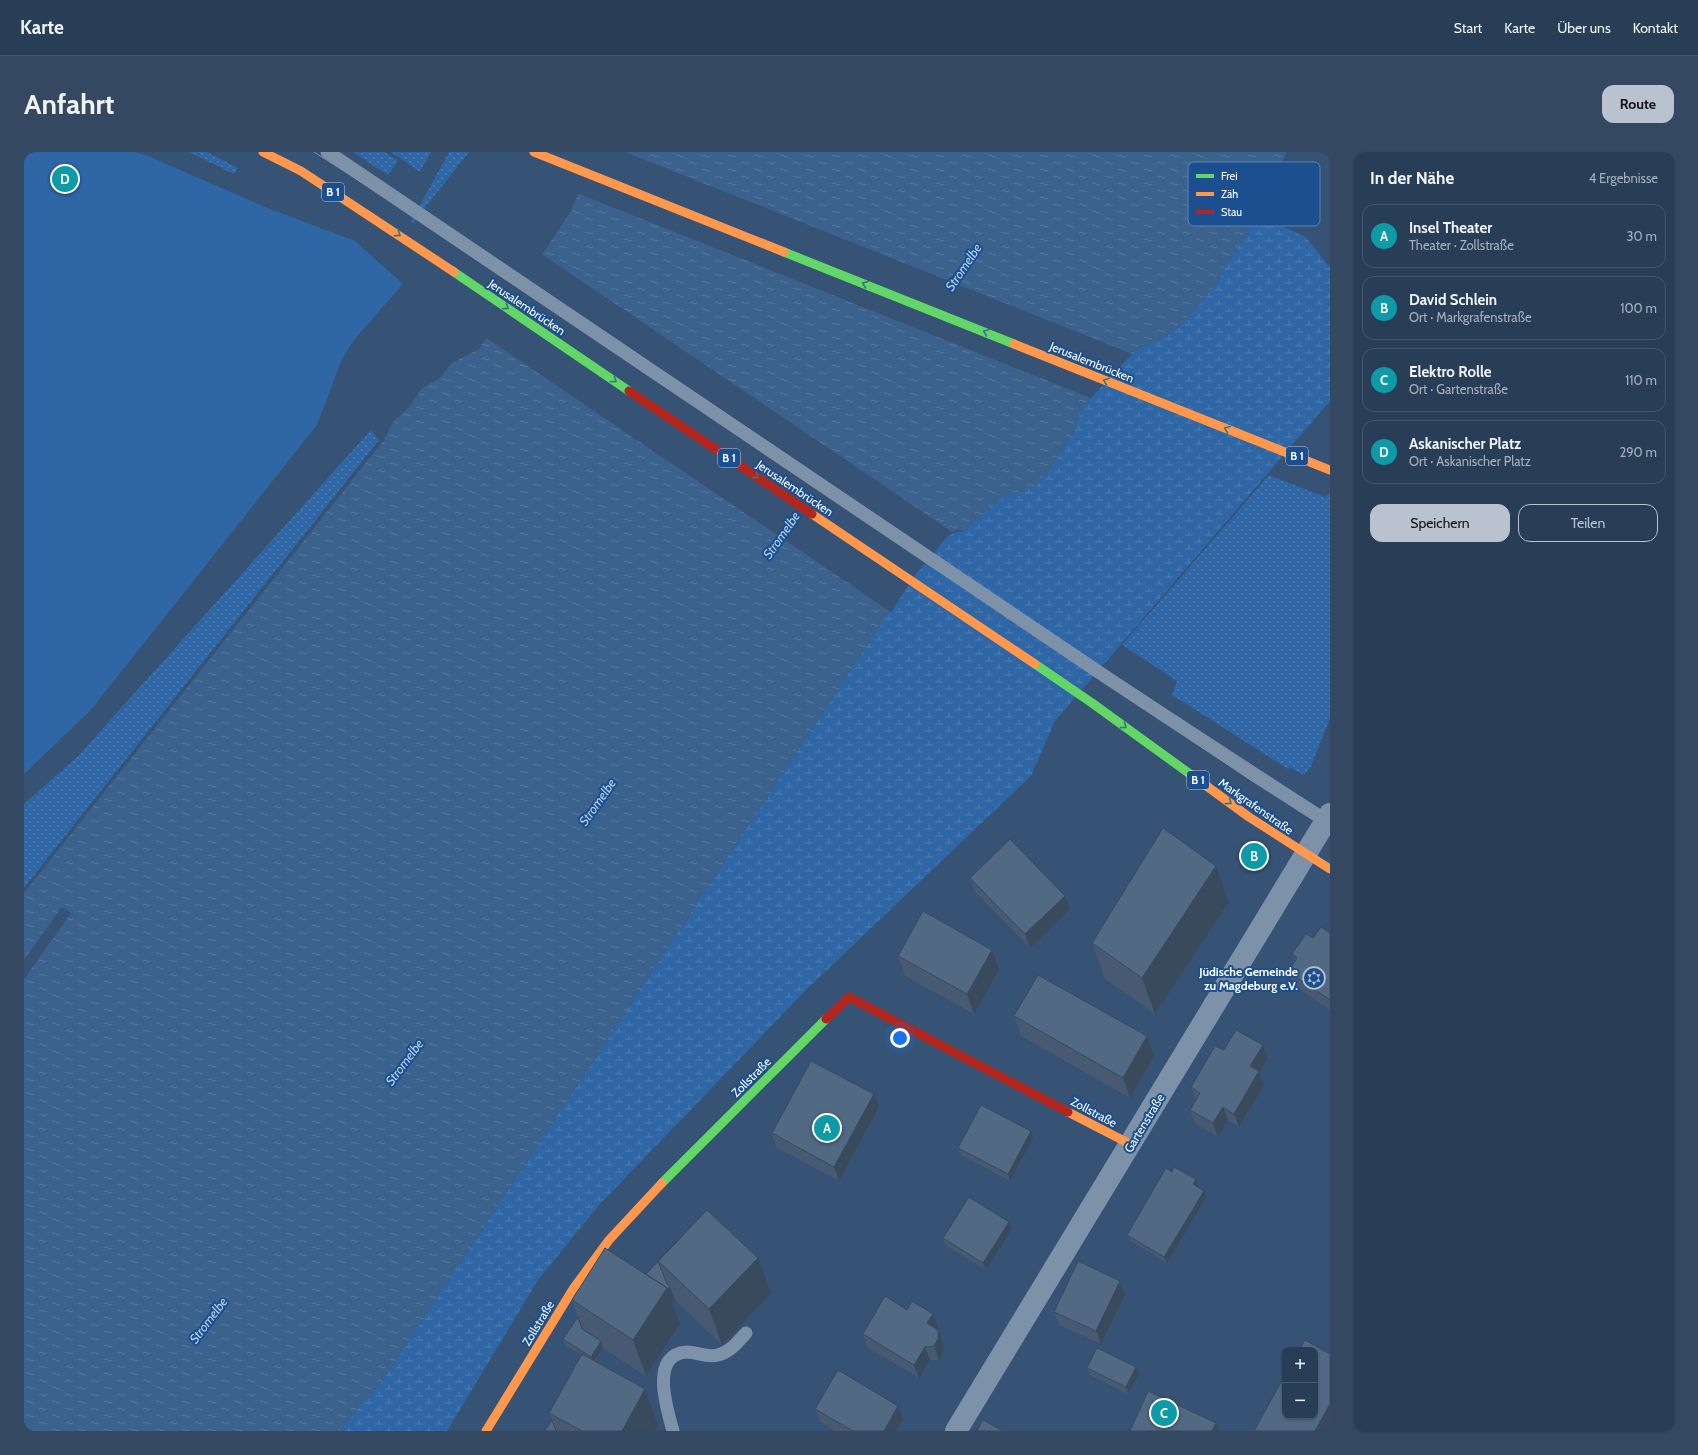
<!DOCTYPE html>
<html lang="de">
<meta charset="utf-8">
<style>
body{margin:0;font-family:Cabin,sans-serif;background:#344961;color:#f1f3f6}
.controls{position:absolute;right:12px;bottom:12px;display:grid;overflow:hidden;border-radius:8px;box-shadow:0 1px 3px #0004}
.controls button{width:36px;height:36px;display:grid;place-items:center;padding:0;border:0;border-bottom:1px solid #44576d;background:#283e57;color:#f1f3f6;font:20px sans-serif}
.you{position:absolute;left:876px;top:886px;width:14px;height:14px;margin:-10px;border:3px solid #fff;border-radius:50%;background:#1a73e8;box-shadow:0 0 0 6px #1a73e833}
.badge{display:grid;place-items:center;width:26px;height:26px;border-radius:50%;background:#b9c2ce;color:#fff;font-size:13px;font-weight:700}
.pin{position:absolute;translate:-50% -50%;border:2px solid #fff;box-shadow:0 1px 4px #0006}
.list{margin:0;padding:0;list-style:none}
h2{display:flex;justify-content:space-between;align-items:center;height:52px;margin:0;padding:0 16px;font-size:17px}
h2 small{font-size:13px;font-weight:400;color:#a5aeba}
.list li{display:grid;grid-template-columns:26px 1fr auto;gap:12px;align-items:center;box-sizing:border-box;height:64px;margin:0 8px 8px;padding:0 8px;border:1px solid #44576d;border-radius:12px}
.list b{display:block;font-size:15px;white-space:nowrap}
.list p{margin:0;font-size:13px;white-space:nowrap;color:#a5aeba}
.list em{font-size:13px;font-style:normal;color:#a5aeba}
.actions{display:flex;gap:8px;padding:12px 16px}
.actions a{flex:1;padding:9px 0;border:1px solid #b9c2ce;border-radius:12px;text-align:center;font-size:14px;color:#b9c2ce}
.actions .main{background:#b9c2ce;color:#111}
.map{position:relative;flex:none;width:1306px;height:1279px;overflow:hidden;border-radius:12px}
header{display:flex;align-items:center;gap:24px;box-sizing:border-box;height:56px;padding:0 20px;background:#283e57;border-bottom:1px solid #44576d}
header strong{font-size:19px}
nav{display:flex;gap:22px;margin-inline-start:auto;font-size:14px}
.intro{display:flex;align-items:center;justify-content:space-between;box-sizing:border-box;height:96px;padding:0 24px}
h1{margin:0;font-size:28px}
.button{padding:10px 18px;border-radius:12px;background:#b9c2ce;color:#111;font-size:14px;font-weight:700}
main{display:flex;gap:24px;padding:0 24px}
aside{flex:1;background:#283e57;border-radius:12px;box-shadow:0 1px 3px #0004}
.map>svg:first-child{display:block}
.grass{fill:url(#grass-dots)}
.wetland{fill:url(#wetland-marsh)}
.park{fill:#2f66a5}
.water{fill:url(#water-ripples)}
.pier{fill:#365274}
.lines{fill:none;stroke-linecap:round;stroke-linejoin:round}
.lane{stroke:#7d92a8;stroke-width:13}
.street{stroke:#7d92a8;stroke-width:22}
.fast{stroke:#63d668;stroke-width:9}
.slow{stroke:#ff974d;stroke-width:9}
.jam{stroke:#b3261e;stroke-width:9}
.tram{stroke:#7e92a7;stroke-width:1}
.wall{fill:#475a72}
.shaded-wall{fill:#394a5c}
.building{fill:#526984;stroke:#394a5c}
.oneway{stroke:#317883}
.labels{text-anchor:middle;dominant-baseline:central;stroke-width:4;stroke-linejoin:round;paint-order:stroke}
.shield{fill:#1b4f8f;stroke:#bbcadd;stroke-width:1}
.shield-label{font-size:11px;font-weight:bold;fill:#fff}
.street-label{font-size:12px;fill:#fff;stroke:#1b4f8f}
.poi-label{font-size:12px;font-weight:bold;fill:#fff;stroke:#1b4f8f;text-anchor:end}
.water-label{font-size:13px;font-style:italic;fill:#b5d3f5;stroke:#1b4f8f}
.key{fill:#1b4f8f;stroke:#5f84b1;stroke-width:1}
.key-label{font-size:11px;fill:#fff}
</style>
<header>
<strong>Karte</strong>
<nav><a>Start</a><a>Karte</a><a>Über uns</a><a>Kontakt</a></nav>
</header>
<div class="intro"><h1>Anfahrt</h1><a class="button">Route</a></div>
<main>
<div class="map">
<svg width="1306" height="1279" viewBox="0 0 1306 1279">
<defs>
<pattern id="grass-dots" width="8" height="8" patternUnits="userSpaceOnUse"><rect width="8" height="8" fill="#2f66a5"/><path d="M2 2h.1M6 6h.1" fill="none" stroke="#4e7db2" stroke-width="1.8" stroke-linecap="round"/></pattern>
<pattern id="wetland-marsh" width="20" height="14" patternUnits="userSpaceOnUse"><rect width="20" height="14" fill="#2f66a5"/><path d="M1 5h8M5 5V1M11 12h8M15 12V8" fill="none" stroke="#4e7db2"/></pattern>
<pattern id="water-ripples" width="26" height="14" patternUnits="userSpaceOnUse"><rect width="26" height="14" fill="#3b618d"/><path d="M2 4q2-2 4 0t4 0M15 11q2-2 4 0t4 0" fill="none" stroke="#58799e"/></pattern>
</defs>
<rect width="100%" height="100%" fill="#365274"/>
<path class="grass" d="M 165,0 L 183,0 L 214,16 L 210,22 Z
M 329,0 L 361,0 L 374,9 L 364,23 Z
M 367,0 L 407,0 L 396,20 Z
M 425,0 L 445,0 L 389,71 L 387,70 Z
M 347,278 L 355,288 L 0,736 L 0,652 L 53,605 Z
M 1245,323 L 1301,345 L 1306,341 L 1306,566 L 1287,614 L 1281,622 L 1278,622 L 1265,615 L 1264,617 L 1148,543 L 1153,529 L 1098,493 Z"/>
<path class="wetland" d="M 1235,64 L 1282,85 L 1306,116 L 1306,249 L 1031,569 L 1007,624 L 782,838 L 576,1052 L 514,1128 L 423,1279 L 315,1279 L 359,1228 L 888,425 L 921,384 L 928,379 L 941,377 L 973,349 L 982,344 L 1011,335 L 1021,324 L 1049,282 L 1054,266 L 1066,245 L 1107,200 L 1137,186 L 1153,176 L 1166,163 L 1195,128 L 1199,117 Z"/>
<path class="park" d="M 0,0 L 112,0 L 124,4 L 241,55 L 331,89 L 379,132 L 330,188 L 318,207 L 293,273 L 66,559 L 0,622 Z"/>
<path class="water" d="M 572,0 L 1262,0 L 1251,32 L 1235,64 L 1199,117 L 1195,128 L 1166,163 L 1153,176 L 1137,186 L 1107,200 L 1066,245 L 1054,266 L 1049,282 L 1021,324 L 1011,335 L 982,344 L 973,349 L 941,377 L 928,379 L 921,384 L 888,425 L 359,1228 L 315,1279 L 0,1279 L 0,741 L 359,289 L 370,269 L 385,255 L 398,236 L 415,227 L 428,211 L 455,197 L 547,59 Z"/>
<path class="pier" d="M 570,0 L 601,0 L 1108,202 L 1067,246 L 553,41 Z
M 516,101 L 928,380 L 934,378 L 942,379 L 929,381 L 922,386 L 889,426 L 867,460 L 461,185 Z
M 38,755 L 47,761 L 0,827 L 0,808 Z"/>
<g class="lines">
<path class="lane" d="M 303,0 L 1085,527 L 1229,622 L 1306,671
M 649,1279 C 643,1257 625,1202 663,1200 C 673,1200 683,1206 694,1203 C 706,1200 714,1190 722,1181"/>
<path class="street" d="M 932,1279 L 1306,662"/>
<path class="fast" d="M 760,100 L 990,192
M 430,120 L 605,239
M 1011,512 L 1068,551 L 1177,630
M 638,1031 L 802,867"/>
<path class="slow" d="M 239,0 L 277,19 L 430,120
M 510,0 L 760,100
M 990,192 L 1306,318
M 788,362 L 1011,512
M 1177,630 L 1225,665 L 1306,717
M 1044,960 L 1106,992
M 462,1279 L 549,1137 L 585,1088 L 638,1031"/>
<path class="jam" d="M 605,239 L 788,362
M 802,867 L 825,845 L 1044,960"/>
<path class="tram" d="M 290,0 L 354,41 L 1225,627 L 1306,679
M 315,0 L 1088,522 L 1306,664"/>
</g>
<path class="wall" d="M 1192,714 L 1205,750 L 1131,862 L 1081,827 L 1068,791 Z
M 946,726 L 1046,757 L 1006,796 L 951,740 Z
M 1306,781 L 1306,858 L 1269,833 L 1264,820 L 1271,810 L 1268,802 L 1289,786 Z
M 874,804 L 975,818 L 950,862 L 881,824 Z
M 990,864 L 1123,884 L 1130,904 L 1106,946 L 997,884 Z
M 1239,893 L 1244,907 L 1235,921 L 1240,933 L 1215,975 L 1204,968 L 1194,985 L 1171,971 L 1166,958 L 1172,949 L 1167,935 L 1200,898 Z
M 855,955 L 815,1029 L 752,995 L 748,981 Z
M 1009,986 L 986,1029 L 937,1003 L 934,996 Z
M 1148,1020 L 1172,1027 L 1174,1034 L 1173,1035 L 1182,1045 L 1143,1111 L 1106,1089 L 1103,1083 Z
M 683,1058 L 747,1142 L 698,1193 L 651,1148 L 648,1151 L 656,1172 L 622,1224 L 579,1196 L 571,1210 L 621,1237 L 634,1273 L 631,1279 L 521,1279 L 528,1268 L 525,1261 L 557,1203 L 542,1194 L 539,1187 L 554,1165 L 548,1148 L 622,1122 Z
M 988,1077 L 962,1118 L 921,1093 L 919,1086 Z
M 1096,1129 L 1101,1142 L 1077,1192 L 1035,1173 L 1030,1160 Z
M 883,1158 L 914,1175 L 913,1177 L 914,1178 L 919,1191 L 919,1201 L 915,1208 L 906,1208 L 895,1226 L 843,1195 L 839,1182 Z
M 1112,1215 L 1115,1222 L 1104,1242 L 1066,1223 L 1063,1216 Z
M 791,1257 L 879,1268 L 872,1279 L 811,1279 L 796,1270 Z"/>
<path class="shaded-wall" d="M 1192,714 L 1205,750 L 1131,862 L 1118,826 Z
M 1041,744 L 1046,757 L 1006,796 L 1001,782 Z
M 968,798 L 975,818 L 950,862 L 943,842 Z
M 1123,884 L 1130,904 L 1106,946 L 1099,926 Z
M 1239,893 L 1244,907 L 1235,921 L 1240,933 L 1215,975 L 1210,962 L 1226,914 Z
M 850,942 L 855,955 L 815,1029 L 810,1015 Z
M 1199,955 L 1204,968 L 1194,985 L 1189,971 Z
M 1007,979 L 1009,986 L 986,1029 L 984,1022 Z
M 1172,1027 L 1174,1034 L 1171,1039 L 1169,1032 Z
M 1180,1039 L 1182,1045 L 1143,1111 L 1140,1105 Z
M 985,1070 L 988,1077 L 962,1118 L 959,1111 Z
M 734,1106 L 747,1142 L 698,1193 L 685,1157 Z
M 1096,1129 L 1101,1142 L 1077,1192 L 1072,1179 Z
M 646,1135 L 651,1148 L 648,1151 L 656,1172 L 622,1224 L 609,1188 L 643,1136 Z
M 909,1162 L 914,1175 L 908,1185 L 903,1171 Z
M 914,1178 L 919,1191 L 919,1201 L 915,1208 L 910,1194 Z
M 577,1189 L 579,1196 L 569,1211 L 567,1205 Z
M 901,1195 L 906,1208 L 895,1226 L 890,1213 Z
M 1112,1215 L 1115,1222 L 1104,1242 L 1102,1235 Z
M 621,1237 L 634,1273 L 631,1279 L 598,1279 Z
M 1306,1252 L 1306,1279 L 1291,1279 Z
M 874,1254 L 879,1268 L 872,1279 L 860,1279 Z
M 1192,1271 L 1195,1278 L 1194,1279 L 1188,1279 Z"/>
<path class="building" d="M 1139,676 L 1192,714 L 1118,826 L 1068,791 Z
M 986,687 L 1041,744 L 1001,782 L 946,726 Z
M 899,759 L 968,798 L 943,842 L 874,804 Z
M 1297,775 L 1306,781 L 1306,848 L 1264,820 L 1273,806 L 1268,802 L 1282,782 L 1289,786 Z
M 1014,823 L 1123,884 L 1099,926 L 990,864 Z
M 1212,878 L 1239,893 L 1226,914 L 1235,919 L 1210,962 L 1199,955 L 1189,971 L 1166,958 L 1176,941 L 1167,935 L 1191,894 L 1200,898 Z
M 787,909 L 850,942 L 810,1015 L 748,981 Z
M 957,953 L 1007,979 L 984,1022 L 934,996 Z
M 1150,1015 L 1172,1027 L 1169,1032 L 1180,1039 L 1140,1105 L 1103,1083 L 1142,1016 L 1148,1020 Z
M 945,1045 L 985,1070 L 959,1111 L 919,1086 Z
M 683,1058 L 734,1106 L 685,1157 L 634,1109 Z
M 661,1081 L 634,1109 L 643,1132 L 646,1135 L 643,1137 L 643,1136 L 622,1122 Z
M 581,1096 L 643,1136 L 609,1188 L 548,1148 Z
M 1054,1109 L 1096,1129 L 1072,1179 L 1030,1160 Z
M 861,1144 L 883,1158 L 888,1149 L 909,1162 L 903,1171 L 914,1178 L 914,1187 L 910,1194 L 901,1195 L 890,1213 L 839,1182 Z
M 554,1165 L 558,1177 L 577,1189 L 567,1205 L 539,1187 Z
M 1281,1188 L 1306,1202 L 1306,1252 L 1291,1279 L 1230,1279 L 1261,1223 L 1261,1264 L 1291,1264 L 1291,1198 L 1275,1198 Z
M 1073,1196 L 1112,1215 L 1102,1235 L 1063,1216 Z
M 558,1202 L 621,1237 L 598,1279 L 558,1279 L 525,1261 Z
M 814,1218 L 874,1254 L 860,1279 L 829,1279 L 791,1257 Z
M 1124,1239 L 1192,1271 L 1188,1279 L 1106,1279 Z
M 528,1268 L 532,1279 L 521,1279 Z
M 959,1268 L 979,1279 L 953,1279 Z"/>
<defs><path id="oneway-chevron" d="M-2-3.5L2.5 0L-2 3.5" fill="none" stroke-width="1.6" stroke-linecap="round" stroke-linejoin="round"/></defs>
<g class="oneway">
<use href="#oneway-chevron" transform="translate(374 82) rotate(34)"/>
<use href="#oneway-chevron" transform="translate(841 132) rotate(-158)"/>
<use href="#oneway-chevron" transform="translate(482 155) rotate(34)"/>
<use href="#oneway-chevron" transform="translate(962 180) rotate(-158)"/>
<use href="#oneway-chevron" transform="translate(590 228) rotate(34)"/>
<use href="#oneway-chevron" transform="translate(1082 229) rotate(-158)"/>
<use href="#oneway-chevron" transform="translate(1203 277) rotate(-158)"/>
<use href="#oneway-chevron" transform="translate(732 324) rotate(34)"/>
<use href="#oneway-chevron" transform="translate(1100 574) rotate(36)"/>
<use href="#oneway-chevron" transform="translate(1205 650) rotate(36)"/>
</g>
<defs>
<g id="synagogue-ring" transform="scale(1.15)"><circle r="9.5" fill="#1b4f8f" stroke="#b9c2ce" stroke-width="1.5"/><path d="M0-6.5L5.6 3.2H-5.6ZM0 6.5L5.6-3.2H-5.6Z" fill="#b9c2ce"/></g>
</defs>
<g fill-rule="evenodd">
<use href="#synagogue-ring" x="1290" y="826"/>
</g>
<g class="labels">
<g class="shield">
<rect x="298" y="31" width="22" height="18" rx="3"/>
<rect x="1262" y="295" width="22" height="18" rx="3"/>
<rect x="694" y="297" width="22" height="18" rx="3"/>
<rect x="1163" y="619" width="22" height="18" rx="3"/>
</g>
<g class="shield-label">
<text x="309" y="40">B 1</text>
<text x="1273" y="304">B 1</text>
<text x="705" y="306">B 1</text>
<text x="1174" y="628">B 1</text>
</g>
<g class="street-label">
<text transform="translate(503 155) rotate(34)">Jerusalembrücken</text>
<text transform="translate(1068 210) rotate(22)">Jerusalembrücken</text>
<text transform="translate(771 336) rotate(34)">Jerusalembrücken</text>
<text transform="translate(1232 654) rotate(35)">Markgrafenstraße</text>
<text transform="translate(727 925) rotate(-45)">Zollstraße</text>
<text transform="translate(1070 960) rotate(28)">Zollstraße</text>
<text transform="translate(1120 971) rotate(-59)">Gartenstraße</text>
<text transform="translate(514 1171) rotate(-59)">Zollstraße</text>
</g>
<g class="poi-label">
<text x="1274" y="819">Jüdische Gemeinde<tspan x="1274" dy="14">zu Magdeburg e.V.</tspan></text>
</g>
<g class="water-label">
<text transform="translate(939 115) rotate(-56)">Stromelbe</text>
<text transform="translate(757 383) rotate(-55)">Stromelbe</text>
<text transform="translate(573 650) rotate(-55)">Stromelbe</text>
<text transform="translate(380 910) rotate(-53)">Stromelbe</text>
<text transform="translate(184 1168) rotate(-53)">Stromelbe</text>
</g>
</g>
<rect x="1164" y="10" width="132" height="64" rx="6" class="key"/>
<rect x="1172" y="22" width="18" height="4" fill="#63d668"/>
<rect x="1172" y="40" width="18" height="4" fill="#ff974d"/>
<rect x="1172" y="58" width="18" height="4" fill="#b3261e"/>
<g class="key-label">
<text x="1197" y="28">Frei</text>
<text x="1197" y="46">Zäh</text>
<text x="1197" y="64">Stau</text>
</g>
</svg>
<div class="controls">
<button>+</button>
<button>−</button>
</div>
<div class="you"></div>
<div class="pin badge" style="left:803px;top:976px;background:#0f9aa8">A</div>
<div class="pin badge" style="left:1230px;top:704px;background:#0f9aa8">B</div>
<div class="pin badge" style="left:1140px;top:1261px;background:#0f9aa8">C</div>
<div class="pin badge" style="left:41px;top:27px;background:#0f9aa8">D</div>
</div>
<aside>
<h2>In der Nähe<small>4 Ergebnisse</small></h2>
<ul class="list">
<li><span class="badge" style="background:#0f9aa8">A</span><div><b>Insel Theater</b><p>Theater · Zollstraße</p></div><em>30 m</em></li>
<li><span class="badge" style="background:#0f9aa8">B</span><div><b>David Schlein</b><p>Ort · Markgrafenstraße</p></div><em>100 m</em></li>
<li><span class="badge" style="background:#0f9aa8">C</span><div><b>Elektro Rolle</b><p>Ort · Gartenstraße</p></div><em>110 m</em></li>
<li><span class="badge" style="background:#0f9aa8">D</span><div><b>Askanischer Platz</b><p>Ort · Askanischer Platz</p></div><em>290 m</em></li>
</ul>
<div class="actions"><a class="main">Speichern</a><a>Teilen</a></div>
</aside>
</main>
